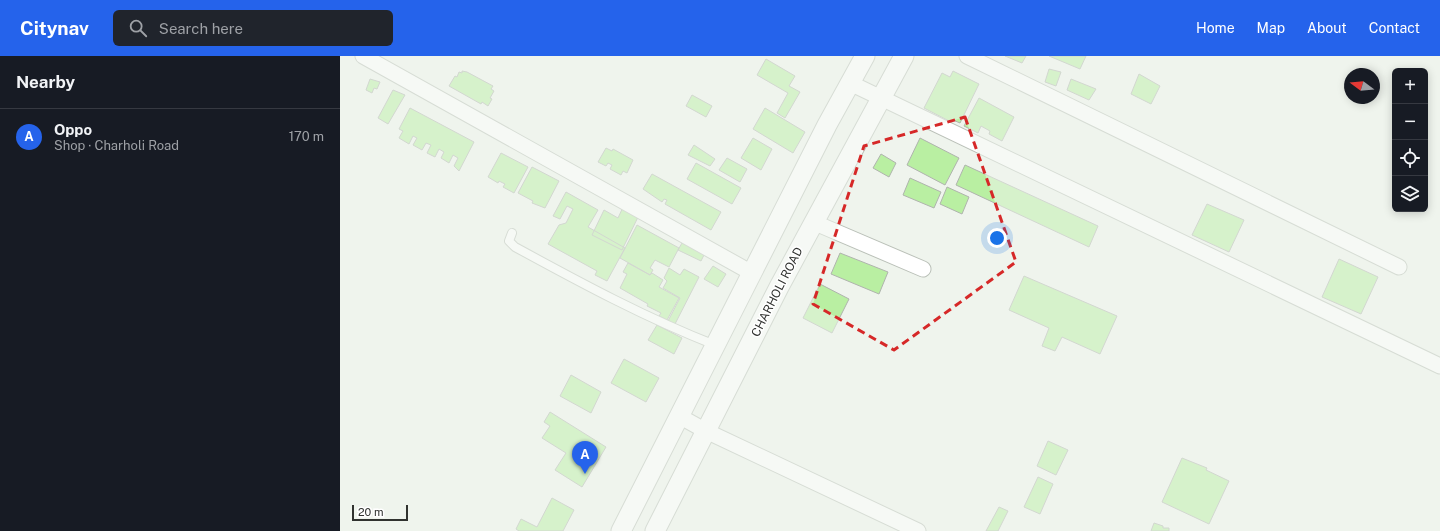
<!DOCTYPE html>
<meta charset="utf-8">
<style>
body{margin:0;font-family:"Public Sans",sans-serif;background:#20242c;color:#f1f3f6}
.controls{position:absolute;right:12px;top:12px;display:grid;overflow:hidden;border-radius:6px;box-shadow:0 2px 10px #0003}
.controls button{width:36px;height:36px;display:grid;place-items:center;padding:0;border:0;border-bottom:1px solid #363941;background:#171b24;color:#f1f3f6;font:20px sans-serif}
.compass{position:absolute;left:1004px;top:12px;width:36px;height:36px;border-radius:50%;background:#171b24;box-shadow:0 2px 10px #0003;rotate:286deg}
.scale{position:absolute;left:12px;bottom:10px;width:56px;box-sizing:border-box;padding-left:4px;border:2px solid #30322f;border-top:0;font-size:11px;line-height:14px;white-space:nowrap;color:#30322f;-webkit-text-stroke:3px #fff;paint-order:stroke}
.you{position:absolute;left:657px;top:182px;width:14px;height:14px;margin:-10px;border:3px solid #fff;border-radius:50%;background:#1a73e8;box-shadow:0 0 0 6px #1a73e833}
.badge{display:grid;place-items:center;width:26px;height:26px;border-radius:50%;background:#2563eb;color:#fff;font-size:13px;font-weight:700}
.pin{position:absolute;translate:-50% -33px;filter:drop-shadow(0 1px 2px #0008)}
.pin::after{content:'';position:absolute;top:21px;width:14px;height:12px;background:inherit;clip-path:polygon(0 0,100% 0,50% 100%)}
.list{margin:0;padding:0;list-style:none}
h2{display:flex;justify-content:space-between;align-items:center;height:52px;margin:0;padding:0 16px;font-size:17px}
h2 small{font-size:13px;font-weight:400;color:#9ea1a6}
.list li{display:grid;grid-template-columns:26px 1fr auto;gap:12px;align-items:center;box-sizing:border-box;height:56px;padding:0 16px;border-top:1px solid #363941}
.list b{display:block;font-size:15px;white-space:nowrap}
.list p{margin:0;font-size:13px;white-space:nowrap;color:#9ea1a6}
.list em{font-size:13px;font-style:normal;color:#9ea1a6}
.icon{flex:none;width:22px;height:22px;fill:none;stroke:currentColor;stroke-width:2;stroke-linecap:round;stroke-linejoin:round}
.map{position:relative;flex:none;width:1100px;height:475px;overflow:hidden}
header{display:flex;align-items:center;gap:24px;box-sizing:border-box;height:56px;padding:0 20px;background:#2563eb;color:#fff}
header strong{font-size:19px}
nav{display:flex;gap:22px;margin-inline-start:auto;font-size:14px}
.search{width:280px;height:36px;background:#20242c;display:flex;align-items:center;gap:10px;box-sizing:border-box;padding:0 14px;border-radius:6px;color:#9ea1a6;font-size:15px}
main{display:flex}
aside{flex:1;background:#171b24}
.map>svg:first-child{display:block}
.building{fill:#b9efa2;stroke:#afb4ad}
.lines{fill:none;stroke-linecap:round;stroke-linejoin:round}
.service-casing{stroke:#bac0b8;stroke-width:10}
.minor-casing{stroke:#bac0b8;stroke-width:17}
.tertiary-casing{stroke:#bac0b8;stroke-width:21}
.service{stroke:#fff;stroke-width:8}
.minor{stroke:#fff;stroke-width:15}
.tertiary{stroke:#fff;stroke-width:19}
.marked{fill:none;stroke:#d62828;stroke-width:3;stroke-dasharray:8 5;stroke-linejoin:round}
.labels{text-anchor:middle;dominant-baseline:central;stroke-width:3;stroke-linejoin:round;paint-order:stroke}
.street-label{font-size:12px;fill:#30322f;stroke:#fff}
</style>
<header>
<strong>Citynav</strong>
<div class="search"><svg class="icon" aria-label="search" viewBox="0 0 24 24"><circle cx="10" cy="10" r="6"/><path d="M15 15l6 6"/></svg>Search here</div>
<nav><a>Home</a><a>Map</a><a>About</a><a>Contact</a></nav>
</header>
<main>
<aside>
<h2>Nearby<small></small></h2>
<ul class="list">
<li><span class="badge">A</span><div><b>Oppo</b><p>Shop · Charholi Road</p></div><em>170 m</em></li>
</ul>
</aside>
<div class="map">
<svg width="1100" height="475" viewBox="0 0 1100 475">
<rect width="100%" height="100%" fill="#eff4ed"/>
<path class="building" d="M 665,0 L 686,0 L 682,7 Z
M 709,0 L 746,0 L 740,13 Z
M 426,3 L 455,20 L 449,30 L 460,36 L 445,62 L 437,57 L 448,37 L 417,19 Z
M 709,13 L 721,16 L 716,30 L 705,26 Z
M 122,15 L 127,16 L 153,30 L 151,33 L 154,35 L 150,42 L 152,43 L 148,50 L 142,46 L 141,48 L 109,30 L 115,20 L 117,21 L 119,16 L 122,17 Z
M 613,15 L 639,28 L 620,67 L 613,64 L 611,66 L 584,52 L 602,17 L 610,21 Z
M 799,18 L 820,30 L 811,48 L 791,38 Z
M 30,23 L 40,26 L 37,33 L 34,32 L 32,37 L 26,34 Z
M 731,23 L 756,33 L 749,44 L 727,34 Z
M 53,34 L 65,39 L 48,68 L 38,62 Z
M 352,39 L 372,50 L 366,61 L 346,50 Z
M 639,42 L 674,61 L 662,85 L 649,78 L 650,75 L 641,70 L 638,77 L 624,70 Z
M 70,52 L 134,86 L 119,115 L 114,110 L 118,102 L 113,99 L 109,107 L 101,102 L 104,96 L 99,93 L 95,101 L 87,97 L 91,89 L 86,87 L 82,94 L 73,89 L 77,82 L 73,80 L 69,88 L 59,82 L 63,75 L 59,73 Z
M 425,52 L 465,76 L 453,97 L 413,73 Z
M 413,82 L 432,93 L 421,114 L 401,102 Z
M 580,82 L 619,102 L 605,129 L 567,109 Z
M 354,89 L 375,103 L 370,110 L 348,99 Z
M 266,92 L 272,95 L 273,93 L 293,104 L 287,117 L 283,115 L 281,119 L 270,113 L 272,109 L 268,107 L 266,110 L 258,106 Z
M 161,97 L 188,111 L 174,137 L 163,131 L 165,128 L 159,125 L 158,127 L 148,121 Z
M 541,98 L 556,107 L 549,121 L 533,112 Z
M 387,102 L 407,113 L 400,126 L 379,114 Z
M 356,107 L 401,132 L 392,148 L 347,123 Z
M 625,109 L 758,170 L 749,191 L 616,129 Z
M 192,111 L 219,125 L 205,152 L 192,147 L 193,145 L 178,137 Z
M 312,118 L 381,156 L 371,174 L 325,148 L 327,144 L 324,143 L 322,146 L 303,133 Z
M 570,122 L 601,136 L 594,152 L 563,139 Z
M 607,131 L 629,141 L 622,158 L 600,148 Z
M 226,136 L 258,154 L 248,171 L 285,192 L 267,225 L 255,219 L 257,215 L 208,188 L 219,169 L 226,167 L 233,153 L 227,150 L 220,163 L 213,160 Z
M 867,148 L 904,164 L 889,196 L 852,179 Z
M 284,149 L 300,157 L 282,194 L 252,179 L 264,154 L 278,162 Z
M 297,169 L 339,192 L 329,211 L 315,204 L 310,212 L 313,214 L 310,219 L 280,202 Z
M 342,187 L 365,197 L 361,205 L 338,194 Z
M 500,197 L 548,216 L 539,238 L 491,218 Z
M 999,203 L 1038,221 L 1021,258 L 982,241 Z
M 288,207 L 310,219 L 312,217 L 323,224 L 319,231 L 339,242 L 327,264 L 319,260 L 321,257 L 307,250 L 308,248 L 280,232 L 287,218 L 283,216 Z
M 373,210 L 386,218 L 378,231 L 364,223 Z
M 329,212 L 340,219 L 344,213 L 359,221 L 335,268 L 328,265 L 340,242 L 323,232 L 327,225 L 324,222 Z
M 684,220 L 777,260 L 760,298 L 722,281 L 715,295 L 702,290 L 709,272 L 669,254 Z
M 480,228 L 509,243 L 492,277 L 463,262 Z
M 317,269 L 342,282 L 334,298 L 308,284 Z
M 284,303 L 319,322 L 306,346 L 271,327 Z
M 231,319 L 261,336 L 251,357 L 220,340 Z
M 210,356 L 266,391 L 242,431 L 215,414 L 226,397 L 202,382 L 210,370 L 204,366 Z
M 708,385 L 728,394 L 716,419 L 697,410 Z
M 842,402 L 867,412 L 866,414 L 889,425 L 869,468 L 822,446 Z
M 698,421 L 713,428 L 700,458 L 684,451 Z
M 212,442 L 234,454 L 223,475 L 179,475 L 176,473 L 181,463 L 197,471 Z
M 659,451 L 668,455 L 658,475 L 646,475 Z
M 814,467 L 823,470 L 823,472 L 829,472 L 829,475 L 811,475 Z"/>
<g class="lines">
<g class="service-casing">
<path id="service" d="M 172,177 L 169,185 L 175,191 C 241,227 306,262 375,289"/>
</g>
<g class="minor-casing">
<path id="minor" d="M 23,0 L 412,217
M 627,0 L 1059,211
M 510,27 L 1100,310
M 473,166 L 583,213
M 339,360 L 366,375 L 578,475"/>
</g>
<g class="tertiary-casing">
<path id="tertiary" d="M 281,475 L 487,69 L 525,0
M 315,475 L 439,231 L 564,0"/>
</g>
<use href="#service" class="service"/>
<use href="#minor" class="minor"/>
<use href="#tertiary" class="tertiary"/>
</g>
<path d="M0 0H1100V475H0ZM 625,61 L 676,206 L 554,294 L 473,248 L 524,90 Z" fill="#eff4ed" fill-opacity=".55" fill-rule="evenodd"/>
<path class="marked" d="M 625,61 L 676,206 L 554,294 L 473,248 L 524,90 Z"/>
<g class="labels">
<g class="street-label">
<text transform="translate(437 236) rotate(-63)">CHARHOLI ROAD</text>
</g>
</g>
</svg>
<div class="controls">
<button>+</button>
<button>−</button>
<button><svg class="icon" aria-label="locate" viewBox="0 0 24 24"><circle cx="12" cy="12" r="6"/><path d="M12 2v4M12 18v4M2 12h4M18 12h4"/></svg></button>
<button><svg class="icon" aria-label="layers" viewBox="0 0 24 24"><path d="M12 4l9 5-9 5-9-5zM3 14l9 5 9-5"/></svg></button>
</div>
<svg class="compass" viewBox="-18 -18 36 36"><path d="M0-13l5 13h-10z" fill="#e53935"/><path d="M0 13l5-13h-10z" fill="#9ea1a6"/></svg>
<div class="scale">20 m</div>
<div class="you"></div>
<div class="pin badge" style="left:245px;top:418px">A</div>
</div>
</main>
